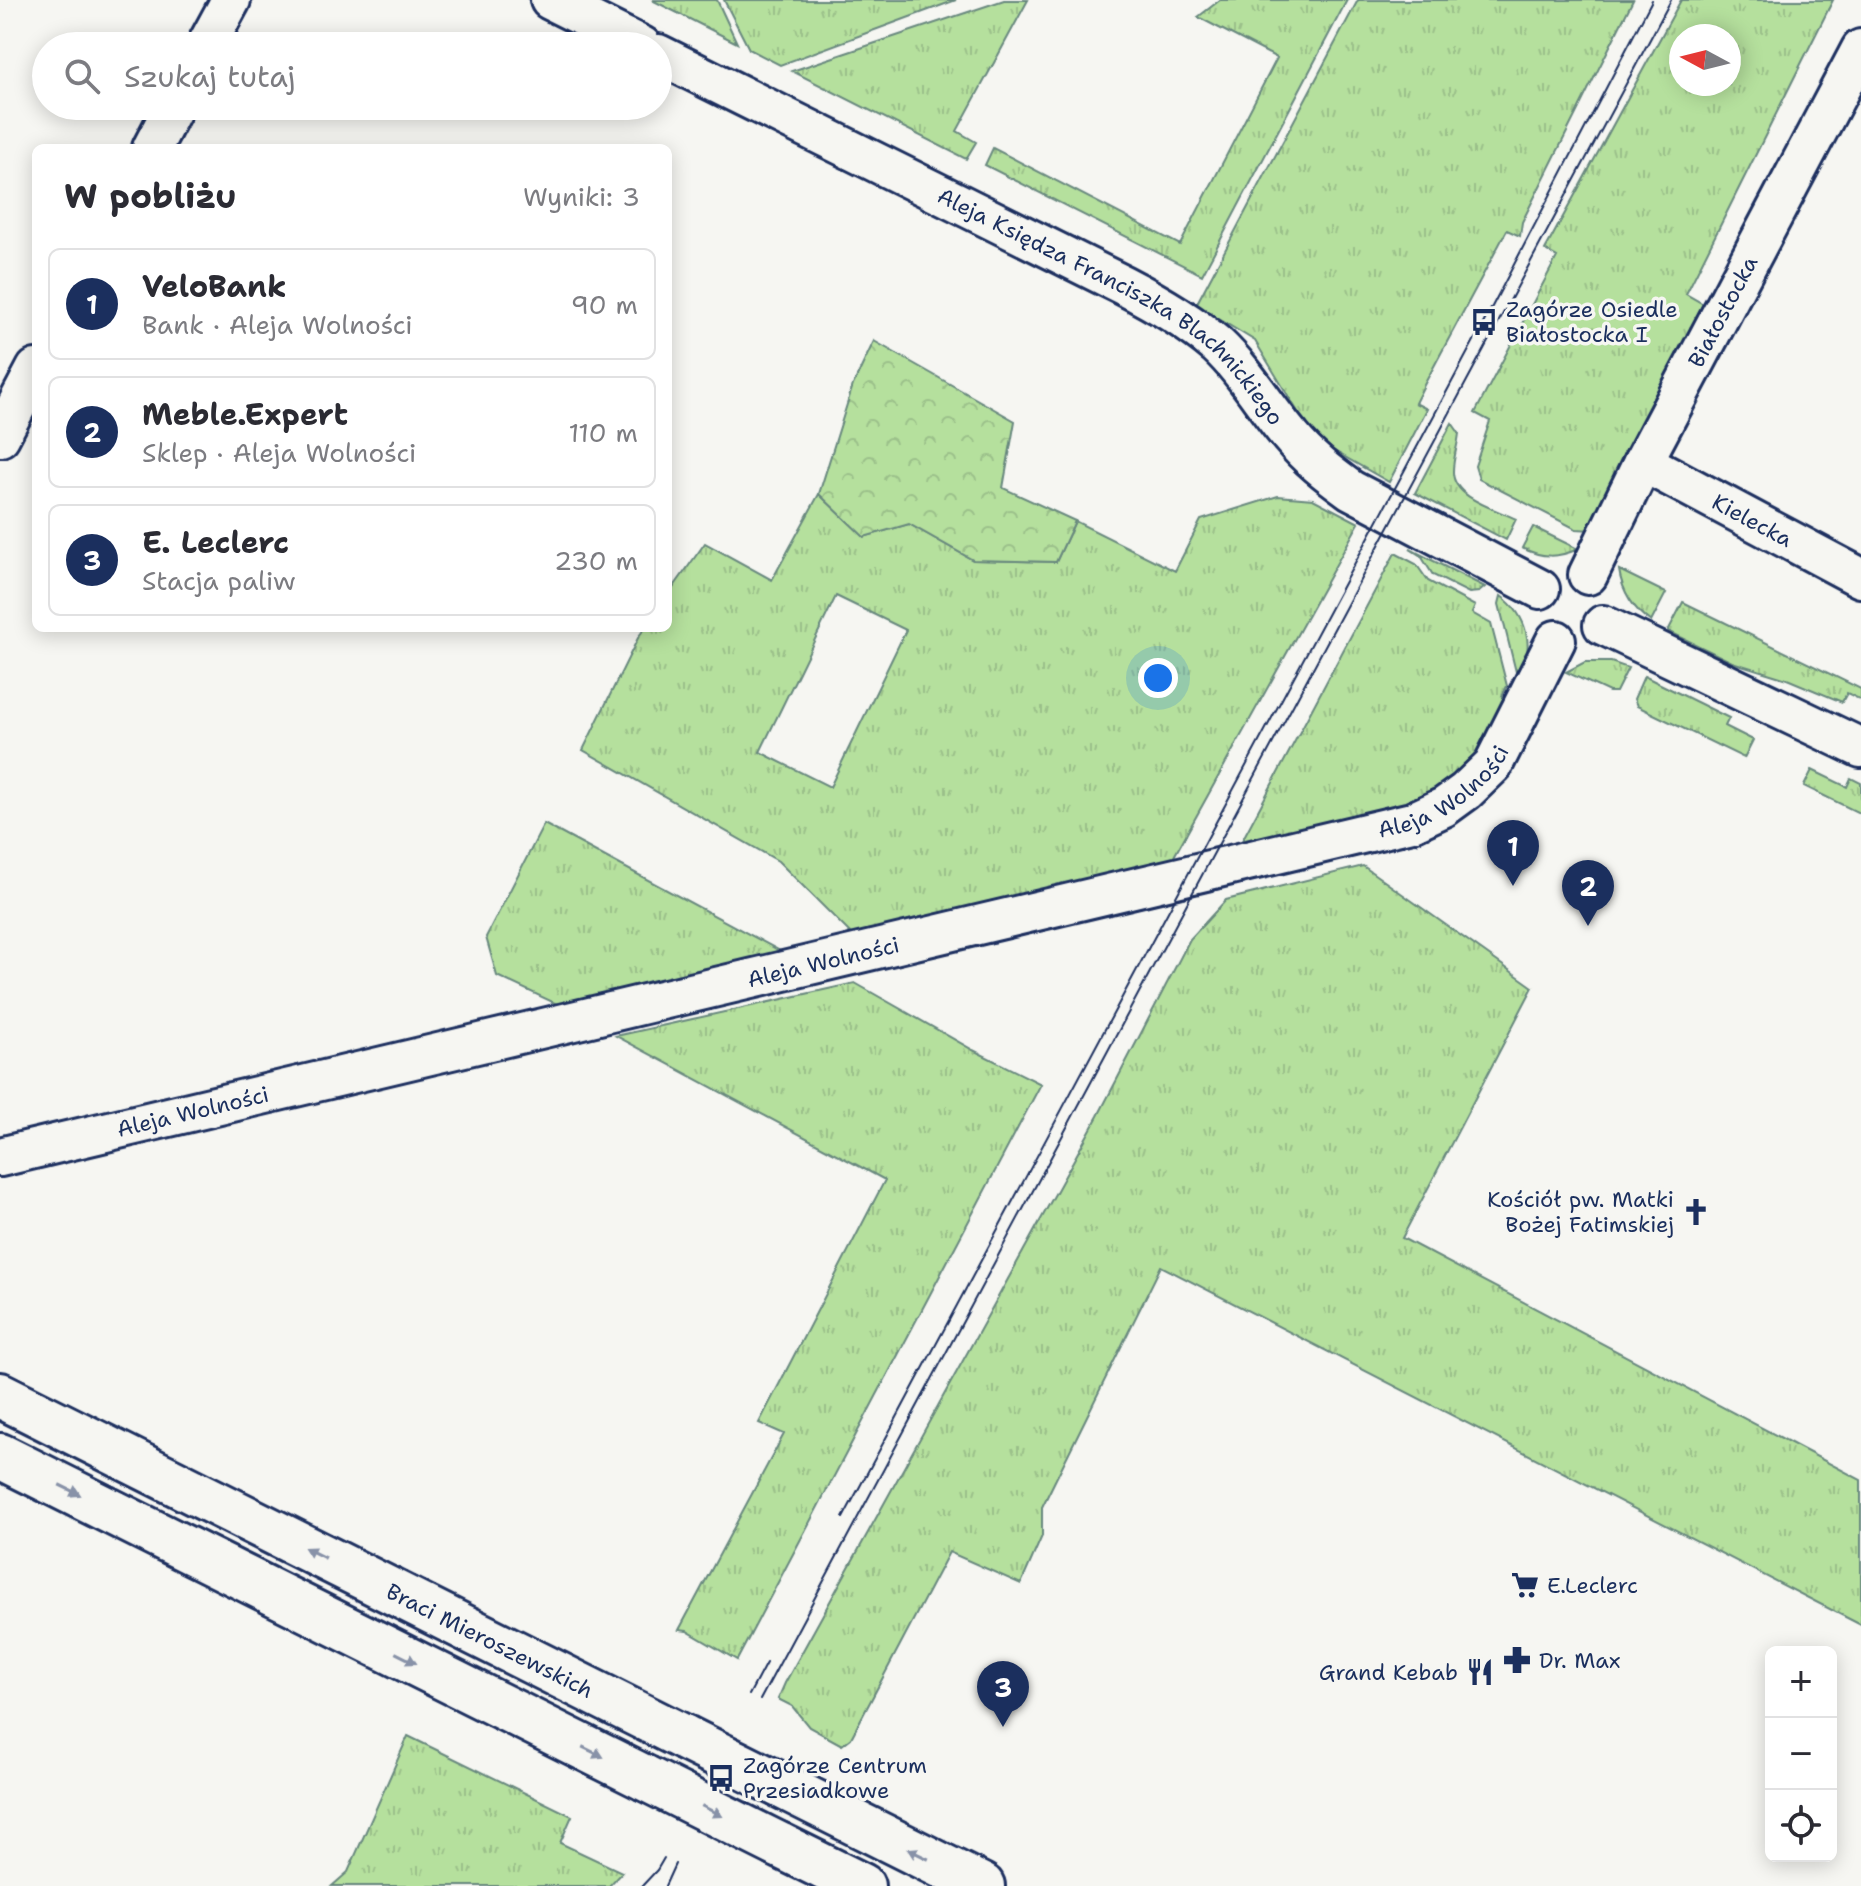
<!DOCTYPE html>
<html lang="pl">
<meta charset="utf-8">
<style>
body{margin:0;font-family:"Shantell Sans",sans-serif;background:#f7f7f7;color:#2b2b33}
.controls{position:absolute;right:24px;bottom:24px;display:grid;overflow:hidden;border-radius:12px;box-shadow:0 4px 20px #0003}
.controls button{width:72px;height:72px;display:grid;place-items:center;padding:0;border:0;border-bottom:2px solid #e1e1e2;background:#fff;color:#2b2b33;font:40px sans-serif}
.compass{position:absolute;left:1669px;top:24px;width:72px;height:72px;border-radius:50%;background:#fff;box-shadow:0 4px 20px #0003;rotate:277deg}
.you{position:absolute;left:1158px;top:678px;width:28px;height:28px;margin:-20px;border:6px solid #fff;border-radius:50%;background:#1a73e8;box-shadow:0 0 0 12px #1a73e833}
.badge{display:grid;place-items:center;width:52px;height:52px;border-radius:50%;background:#1b2f5e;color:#fff;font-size:26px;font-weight:700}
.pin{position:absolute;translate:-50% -66px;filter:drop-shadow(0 2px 4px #0008)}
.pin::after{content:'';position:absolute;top:42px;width:28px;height:24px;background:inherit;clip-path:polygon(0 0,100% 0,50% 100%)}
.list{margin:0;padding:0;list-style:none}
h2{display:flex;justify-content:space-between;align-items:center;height:104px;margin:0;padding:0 32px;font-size:34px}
h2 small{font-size:26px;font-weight:400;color:#7c7c81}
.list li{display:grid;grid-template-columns:52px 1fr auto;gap:24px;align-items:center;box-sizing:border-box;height:112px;margin:0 16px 16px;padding:0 16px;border:2px solid #e1e1e2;border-radius:12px}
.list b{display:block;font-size:30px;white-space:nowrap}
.list p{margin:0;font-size:26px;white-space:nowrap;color:#7c7c81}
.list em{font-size:26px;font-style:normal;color:#7c7c81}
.icon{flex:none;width:44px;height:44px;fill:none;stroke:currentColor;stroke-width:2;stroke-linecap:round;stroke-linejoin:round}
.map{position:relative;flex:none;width:1861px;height:1886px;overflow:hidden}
.search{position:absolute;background:#fff;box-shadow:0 4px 20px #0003;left:32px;top:32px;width:640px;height:88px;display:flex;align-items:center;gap:20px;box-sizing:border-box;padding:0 28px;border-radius:44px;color:#7c7c81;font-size:30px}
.panel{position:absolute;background:#fff;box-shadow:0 4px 20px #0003;left:32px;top:144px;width:640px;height:488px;border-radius:12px}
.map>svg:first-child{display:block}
.grass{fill:url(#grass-tufts);stroke:#68887e;stroke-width:2;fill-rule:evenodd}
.forest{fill:url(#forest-crowns);stroke:#68887e;stroke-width:2}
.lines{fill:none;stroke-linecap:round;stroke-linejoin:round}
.minor-casing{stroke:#1b2f5e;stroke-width:44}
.major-casing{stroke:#1b2f5e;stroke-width:50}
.minor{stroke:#f6f6f2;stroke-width:38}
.major{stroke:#f6f6f2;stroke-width:44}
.tram{stroke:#1b2f5e;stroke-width:2}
.major-bridge-casing{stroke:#1b2f5e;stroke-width:50;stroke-linecap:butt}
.major-bridge{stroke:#f6f6f2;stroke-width:44}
.oneway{fill:#8892a8}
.labels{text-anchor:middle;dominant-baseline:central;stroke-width:7;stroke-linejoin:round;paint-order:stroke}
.poi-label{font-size:22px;fill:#1b2f5e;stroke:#f6f6f2;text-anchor:start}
.street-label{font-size:22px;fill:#1b2f5e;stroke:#f6f6f2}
</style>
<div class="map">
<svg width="1861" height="1886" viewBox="0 0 1861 1886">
<defs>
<pattern id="grass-tufts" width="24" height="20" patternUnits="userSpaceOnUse" patternTransform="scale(2)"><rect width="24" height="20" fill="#b5e09d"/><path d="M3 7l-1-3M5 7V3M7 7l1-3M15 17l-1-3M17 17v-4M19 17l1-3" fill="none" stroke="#9bc08a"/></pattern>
<pattern id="forest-crowns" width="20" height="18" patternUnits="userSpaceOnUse" patternTransform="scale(2)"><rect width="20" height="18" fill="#b5e09d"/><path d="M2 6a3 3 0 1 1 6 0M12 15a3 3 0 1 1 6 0" fill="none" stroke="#9bc08a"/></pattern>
</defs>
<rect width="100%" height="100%" fill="#f6f6f2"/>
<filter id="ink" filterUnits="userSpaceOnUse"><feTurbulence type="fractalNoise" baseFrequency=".0125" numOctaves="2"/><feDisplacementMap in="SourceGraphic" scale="16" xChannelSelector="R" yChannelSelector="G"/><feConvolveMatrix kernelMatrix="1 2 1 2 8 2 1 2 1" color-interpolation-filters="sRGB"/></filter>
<g filter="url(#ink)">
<path class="grass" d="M 652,0 L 717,0 L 737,43 Z
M 724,0 L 956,0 L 780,65 L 749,49 Z
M 1004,0 L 1028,0 L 957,131 L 976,142 L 966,159 L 792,71 Z
M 1220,0 L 1347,0 L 1202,275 L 985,165 L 993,148 L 1180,245 L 1277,58 L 1198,17 Z
M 1358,0 L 1633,0 L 1522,222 L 1520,236 L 1507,230 L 1424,385 L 1415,403 L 1427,409 L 1389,482 L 1315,440 L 1255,341 L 1196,305 Z
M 1681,0 L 1833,0 L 1686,294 L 1710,308 L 1592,530 L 1576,529 L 1479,479 L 1475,466 L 1490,421 L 1475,413 L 1557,257 L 1545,250 ZM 1681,36 L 1729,36 L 1729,84 L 1681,84 Z
M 1452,423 L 1459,433 C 1458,445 1453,458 1453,471 C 1452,498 1496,509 1516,519 L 1506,540 L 1415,493 Z
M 819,494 L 864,537 L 909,524 L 973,560 L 1056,562 L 1075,521 L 1175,571 L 1201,520 L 1278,496 L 1313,499 L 1359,523 L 1167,869 L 852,935 L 778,861 L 583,750 L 639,636 L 645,628 L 668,628 L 668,595 L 705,543 L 772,580 ZM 836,596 L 906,630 L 830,787 L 760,752 Z
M 1533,527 L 1578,549 C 1558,558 1542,558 1522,548 Z
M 1410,549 L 1485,587 L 1479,592 L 1469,593 L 1433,575 L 1421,556 Z
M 1395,553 L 1416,564 L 1428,581 L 1475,606 L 1472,613 L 1491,624 L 1507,686 L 1502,696 L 1510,700 L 1479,759 L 1420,803 L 1237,850 Z
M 1619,570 L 1666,593 L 1651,622 C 1634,610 1622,591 1619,570 Z
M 1501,596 C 1527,615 1537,649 1517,676 L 1499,604 Z
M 1683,602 L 1861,689 L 1861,700 L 1847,693 L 1842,702 L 1787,679 L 1732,662 L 1668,631 Z
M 1585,662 L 1611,662 L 1628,668 L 1616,692 L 1609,692 L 1566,672 Z
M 1644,676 L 1729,718 L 1725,726 L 1753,740 L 1744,758 L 1637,706 L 1634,699 Z
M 1812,770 L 1847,787 L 1851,778 L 1861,783 L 1861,814 L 1804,786 Z
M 544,824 L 784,953 L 559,1005 L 497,976 L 486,937 Z
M 1363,866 L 1533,987 L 1402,1238 L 1861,1480 L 1861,1625 L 1161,1266 L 1042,1507 L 1042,1536 L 1021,1584 L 949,1552 L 851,1738 L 842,1745 L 809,1727 L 792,1706 L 778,1699 L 785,1683 L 1098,1116 L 1190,939 L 1226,900 Z
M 855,983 L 973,1050 L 1041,1084 L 737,1660 L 687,1631 L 679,1630 L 784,1434 L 759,1423 L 885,1180 L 616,1036 Z
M 408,1736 L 572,1816 L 560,1843 L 622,1872 L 609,1886 L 332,1886 L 348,1872 Z"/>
<path class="forest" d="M 874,341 L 1015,421 L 1003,488 L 1075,521 L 1056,562 L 973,560 L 909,524 L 864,537 L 819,494 L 853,385 Z"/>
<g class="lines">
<g class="minor-casing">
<g id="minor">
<path d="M 550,0 L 642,46"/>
<path d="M 206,46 L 231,0"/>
<path id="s1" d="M 658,54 L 1123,285 C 1156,302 1189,321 1217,345 C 1246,372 1265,407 1291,437 C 1308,458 1329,474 1351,490 L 1540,589"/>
<path d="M 152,148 L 174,106"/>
<path d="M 0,437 L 36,369"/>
<path id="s2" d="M 1643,462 L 1861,578"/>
<path id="s3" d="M 1588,575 L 1643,462 L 1861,49"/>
<path d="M 1603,625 L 1861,748"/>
<path id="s4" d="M 0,1157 L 1412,822 L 1444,807 L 1466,791 L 1493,765 L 1556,640"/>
</g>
</g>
<g class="major-casing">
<g id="major">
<path id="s5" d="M 0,1395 L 685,1738"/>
<path d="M 0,1456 L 645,1778"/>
<path d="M 782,1786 L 982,1886"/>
<path d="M 779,1845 L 862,1886"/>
</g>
</g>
<use href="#minor" class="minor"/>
<use href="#major" class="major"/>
<path class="tram" d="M 843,1518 L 1484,322 L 1652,0
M 749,1695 L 766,1663
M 760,1700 L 1671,0
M 642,1886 L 657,1870 L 664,1858
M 665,1886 L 675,1864"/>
<g class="major-bridge-casing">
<path id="major-bridge" d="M 685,1738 L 782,1786
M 645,1778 L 779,1845"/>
</g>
<use href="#major-bridge" class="major-bridge"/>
</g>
<defs><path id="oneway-solid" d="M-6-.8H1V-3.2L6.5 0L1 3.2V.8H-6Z" transform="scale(2)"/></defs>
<g class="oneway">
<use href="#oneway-solid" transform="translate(70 1490) rotate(26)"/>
<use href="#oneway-solid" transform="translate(315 1553) rotate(-153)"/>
<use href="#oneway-solid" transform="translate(406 1658) rotate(27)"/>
<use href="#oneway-solid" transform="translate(593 1752) rotate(26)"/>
<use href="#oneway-solid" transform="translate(712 1811) rotate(27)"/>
<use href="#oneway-solid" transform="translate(918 1854) rotate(-154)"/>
</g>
</g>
<defs>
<g id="bus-bare" transform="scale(2.16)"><path d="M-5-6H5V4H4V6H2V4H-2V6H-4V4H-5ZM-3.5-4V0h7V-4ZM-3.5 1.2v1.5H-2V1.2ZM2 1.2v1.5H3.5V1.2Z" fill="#1b2f5e" stroke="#f6f6f2" stroke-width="2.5" paint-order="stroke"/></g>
<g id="church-bare" transform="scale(2.16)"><path d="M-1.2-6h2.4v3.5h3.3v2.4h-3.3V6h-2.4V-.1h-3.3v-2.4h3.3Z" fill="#1b2f5e" stroke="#f6f6f2" stroke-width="2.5" paint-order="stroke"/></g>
<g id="supermarket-bare" transform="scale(2.16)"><path d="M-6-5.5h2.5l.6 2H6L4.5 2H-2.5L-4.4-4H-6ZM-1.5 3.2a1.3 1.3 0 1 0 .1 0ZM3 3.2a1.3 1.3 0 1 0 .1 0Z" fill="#1b2f5e" stroke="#f6f6f2" stroke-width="2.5" paint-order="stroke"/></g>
<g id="pharmacy-bare" transform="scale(2.16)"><path d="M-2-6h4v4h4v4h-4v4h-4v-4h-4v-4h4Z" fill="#1b2f5e" stroke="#f6f6f2" stroke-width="2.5" paint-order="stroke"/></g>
<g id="restaurant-bare" transform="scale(2.16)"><path d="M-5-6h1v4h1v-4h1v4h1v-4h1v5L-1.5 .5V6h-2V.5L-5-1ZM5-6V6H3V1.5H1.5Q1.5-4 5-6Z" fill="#1b2f5e" stroke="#f6f6f2" stroke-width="2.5" paint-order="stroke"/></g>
</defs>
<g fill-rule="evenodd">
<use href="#bus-bare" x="1484" y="322"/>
<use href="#church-bare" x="1696" y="1212"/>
<use href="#supermarket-bare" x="1525" y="1585"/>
<use href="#pharmacy-bare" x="1517" y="1660"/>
<use href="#restaurant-bare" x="1480" y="1672"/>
<use href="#bus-bare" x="721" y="1778"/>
</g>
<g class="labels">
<g class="poi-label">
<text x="1506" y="309">Zagórze Osiedle<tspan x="1506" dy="25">Białostocka I</tspan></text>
<text x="1674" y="1199" text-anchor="end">Kościół pw. Matki<tspan x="1674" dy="25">Bożej Fatimskiej</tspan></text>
<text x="1547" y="1585">E.Leclerc</text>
<text x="1539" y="1660">Dr. Max</text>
<text x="1458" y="1672" text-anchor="end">Grand Kebab</text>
<text x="743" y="1765">Zagórze Centrum<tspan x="743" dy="25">Przesiadkowe</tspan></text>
</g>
<g class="street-label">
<text stroke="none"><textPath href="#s1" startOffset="522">Aleja Księdza Franciszka Blachnickiego</textPath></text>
<text stroke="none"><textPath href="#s3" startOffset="296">Białostocka</textPath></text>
<text stroke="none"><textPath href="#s2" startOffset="124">Kielecka</textPath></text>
<text stroke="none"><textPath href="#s4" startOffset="1494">Aleja Wolności</textPath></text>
<text stroke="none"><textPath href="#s4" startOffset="846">Aleja Wolności</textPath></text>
<text stroke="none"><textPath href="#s4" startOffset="198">Aleja Wolności</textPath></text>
<text stroke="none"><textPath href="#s5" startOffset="548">Braci Mieroszewskich</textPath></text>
</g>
</g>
</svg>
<div class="controls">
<button>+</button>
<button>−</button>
<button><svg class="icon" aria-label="locate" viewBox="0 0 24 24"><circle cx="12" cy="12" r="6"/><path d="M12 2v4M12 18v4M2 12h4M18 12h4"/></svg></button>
</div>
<svg class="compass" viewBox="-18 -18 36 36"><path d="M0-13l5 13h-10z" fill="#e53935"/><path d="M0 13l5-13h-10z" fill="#7c7c81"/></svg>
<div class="you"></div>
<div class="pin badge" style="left:1513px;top:886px">1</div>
<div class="pin badge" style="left:1588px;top:926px">2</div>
<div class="pin badge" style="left:1003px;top:1727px">3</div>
<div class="search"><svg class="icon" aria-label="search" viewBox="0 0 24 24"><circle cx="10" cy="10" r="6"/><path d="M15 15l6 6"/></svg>Szukaj tutaj</div>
<section class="panel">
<h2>W pobliżu<small>Wyniki: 3</small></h2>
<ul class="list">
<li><span class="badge">1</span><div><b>VeloBank</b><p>Bank · Aleja Wolności</p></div><em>90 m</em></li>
<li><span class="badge">2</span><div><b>Meble.Expert</b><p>Sklep · Aleja Wolności</p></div><em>110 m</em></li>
<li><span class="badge">3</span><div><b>E. Leclerc</b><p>Stacja paliw</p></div><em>230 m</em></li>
</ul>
</section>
</div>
